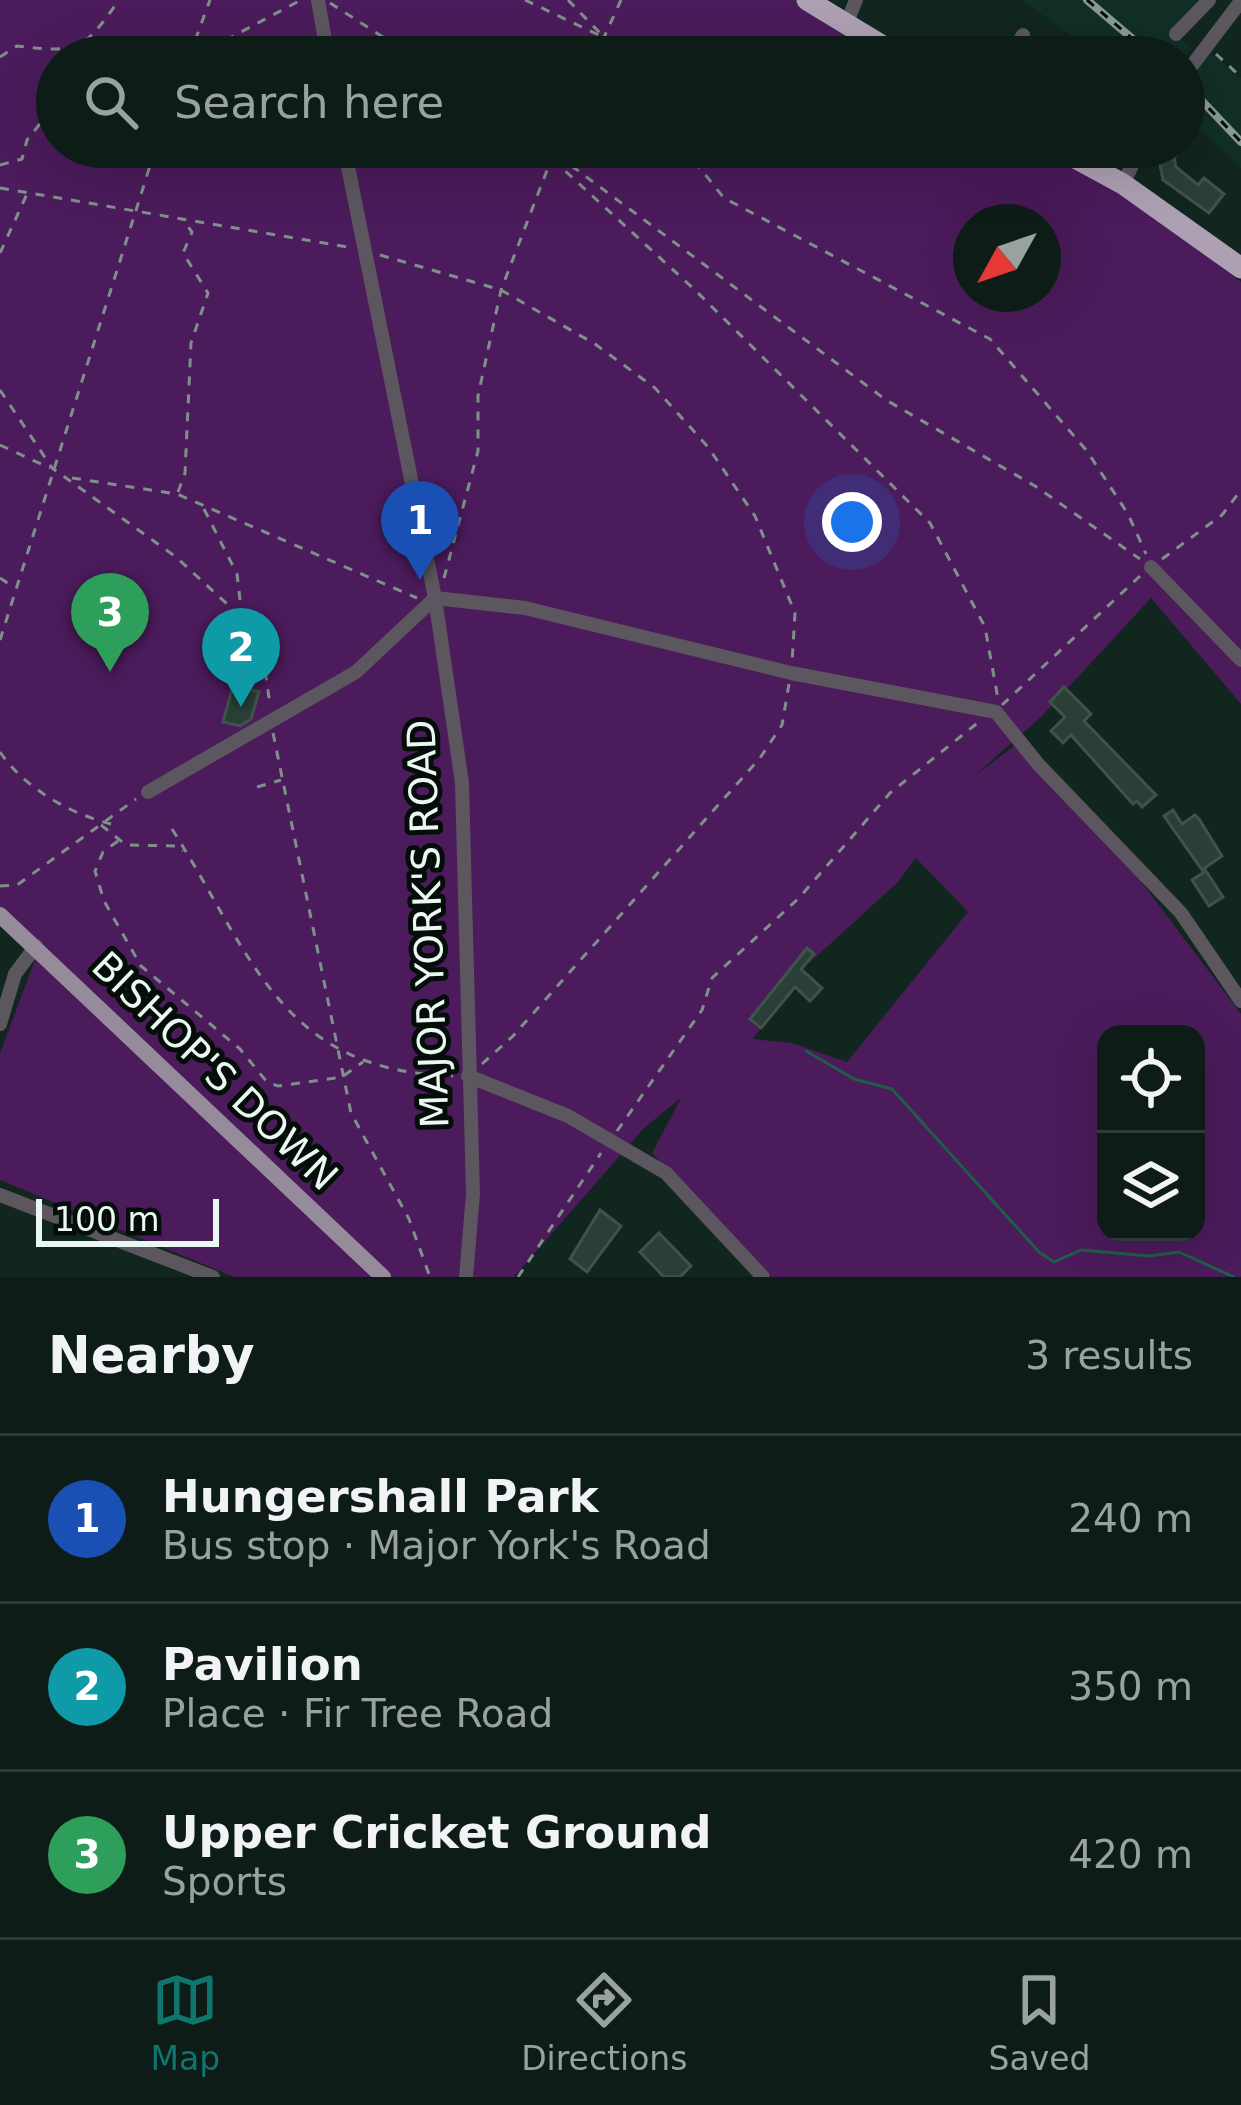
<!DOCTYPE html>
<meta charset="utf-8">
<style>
body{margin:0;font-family:"DejaVu Sans",sans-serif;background:#1b2923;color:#f1f3f6}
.controls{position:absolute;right:36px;bottom:36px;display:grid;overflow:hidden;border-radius:24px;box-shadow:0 12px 48px #0002}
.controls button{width:108px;height:108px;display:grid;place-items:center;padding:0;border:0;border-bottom:3px solid #2d3a35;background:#0d1c16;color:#f1f3f6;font:60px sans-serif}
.compass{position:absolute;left:953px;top:204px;width:108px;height:108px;border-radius:50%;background:#0d1c16;box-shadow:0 12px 48px #0002;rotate:230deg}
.scale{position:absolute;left:36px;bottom:30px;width:183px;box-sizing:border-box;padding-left:12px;border:6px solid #eaf7f2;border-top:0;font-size:33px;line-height:42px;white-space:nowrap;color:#eaf7f2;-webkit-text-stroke:9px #050d09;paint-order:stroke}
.you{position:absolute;left:852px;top:522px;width:42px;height:42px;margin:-30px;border:9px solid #fff;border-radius:50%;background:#1a73e8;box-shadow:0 0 0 18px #1a73e833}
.badge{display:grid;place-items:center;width:78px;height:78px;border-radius:50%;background:#0f766e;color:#fff;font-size:39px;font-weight:700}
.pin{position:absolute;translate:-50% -99px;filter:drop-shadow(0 3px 6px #0008)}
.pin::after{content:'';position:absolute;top:63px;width:42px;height:36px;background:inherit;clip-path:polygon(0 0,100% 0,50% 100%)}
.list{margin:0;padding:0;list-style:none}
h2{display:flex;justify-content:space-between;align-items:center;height:156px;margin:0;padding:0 48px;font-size:51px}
h2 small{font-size:39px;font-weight:400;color:#9aa1a1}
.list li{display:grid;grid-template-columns:78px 1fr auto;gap:36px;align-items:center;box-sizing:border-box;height:168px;padding:0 48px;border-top:3px solid #2d3a35}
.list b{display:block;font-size:45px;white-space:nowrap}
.list p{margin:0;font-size:39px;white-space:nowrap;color:#9aa1a1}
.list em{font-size:39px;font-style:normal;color:#9aa1a1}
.icon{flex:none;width:66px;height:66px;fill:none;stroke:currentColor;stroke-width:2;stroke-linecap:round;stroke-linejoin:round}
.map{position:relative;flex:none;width:1241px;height:1277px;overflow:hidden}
.search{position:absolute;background:#0d1c16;box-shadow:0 12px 48px #0002;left:36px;right:36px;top:36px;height:132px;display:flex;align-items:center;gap:30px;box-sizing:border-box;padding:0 42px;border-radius:66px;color:#9aa1a1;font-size:45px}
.sheet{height:660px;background:#0d1c16}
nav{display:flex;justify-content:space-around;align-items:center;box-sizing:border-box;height:168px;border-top:3px solid #2d3a35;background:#0d1c16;font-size:33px;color:#9aa1a1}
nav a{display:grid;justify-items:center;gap:6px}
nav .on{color:#0f766e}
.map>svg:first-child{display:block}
.built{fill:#112f25}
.green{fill:#4b1b5b;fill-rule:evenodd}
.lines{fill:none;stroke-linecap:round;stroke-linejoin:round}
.stream{stroke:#1e5e49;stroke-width:3}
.building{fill:#2a4037;stroke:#3e544b;stroke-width:3}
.path{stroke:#7f908a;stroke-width:3;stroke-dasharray:9 9;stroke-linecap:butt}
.minor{stroke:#5c565e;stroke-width:14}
.major{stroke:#968b9b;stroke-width:16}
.highway{stroke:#aea0b3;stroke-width:21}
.rail-casing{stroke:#899a93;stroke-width:8}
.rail{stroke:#050d09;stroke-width:3;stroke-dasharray:9;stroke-linecap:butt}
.labels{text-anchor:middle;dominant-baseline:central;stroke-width:10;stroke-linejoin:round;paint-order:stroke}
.street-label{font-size:39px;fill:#eaf7f2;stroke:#050d09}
</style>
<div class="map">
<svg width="1241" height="1277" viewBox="0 0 1241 1277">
<rect width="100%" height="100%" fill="#11261e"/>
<path class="built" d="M 1021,0 L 1197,0 L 1171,29 L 1191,49 L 1184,57 L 1103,57 Z
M 1211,52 L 1241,79 L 1241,168 L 1184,113 L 1184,87 Z"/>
<path class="green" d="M 0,0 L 795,0 L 886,57 L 57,57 L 57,147 L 1042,147 L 1140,205 L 1241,282 L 1241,704 L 1151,598 L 1042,716 L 972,778 L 1014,746 L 1131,868 L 1241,1014 L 1241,1277 L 772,1277 L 652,1153 L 681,1098 L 644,1128 L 514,1277 L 234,1277 L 0,1180 L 0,1053 L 41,944 L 0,907 ZM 971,222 L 1043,222 L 1043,294 L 971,294 ZM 916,858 L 968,912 L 847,1062 L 792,1043 L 753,1039 L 806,966 L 897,883 ZM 1106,1034 L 1196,1034 L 1196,1232 L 1106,1232 Z"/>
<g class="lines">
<path class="stream" d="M 806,1051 L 854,1079 L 892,1089 L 1039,1252 L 1054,1262 L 1081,1250 L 1149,1256 L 1179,1252 L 1234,1277"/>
</g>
<path class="building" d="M 1167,147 L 1182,147 L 1174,158 L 1176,167 L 1198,185 L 1204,178 L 1224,194 L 1209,213 L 1163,180 L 1159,160 Z
M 233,685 L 259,692 L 251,719 L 240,726 L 223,722 Z
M 1064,687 L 1091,714 L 1084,721 L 1156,795 L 1142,807 L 1137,801 L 1133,804 L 1071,735 L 1063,743 L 1051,731 L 1065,717 L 1050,702 Z
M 1173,810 L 1182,824 L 1195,815 L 1199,819 L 1222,856 L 1202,870 L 1164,816 Z
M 1206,871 L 1223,897 L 1209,906 L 1192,880 Z
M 807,948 L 814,954 L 801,969 L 822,988 L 810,1001 L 795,987 L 761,1028 L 750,1019 Z
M 600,1210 L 621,1226 L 587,1272 L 570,1259 Z
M 659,1233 L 691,1266 L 680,1277 L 664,1277 L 640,1252 Z"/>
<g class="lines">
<path class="path" d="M 525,0 L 605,38 L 619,57
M 568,0 L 600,33
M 330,3 L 414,57
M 1216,54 L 1241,77
M 0,57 L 17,46 C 79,53 83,51 119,0
M 189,57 L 210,0
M 194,57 L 301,0
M 595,57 L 621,0
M 539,147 L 695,290 L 930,523 L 985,627 L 998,699
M 683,147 L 724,198 L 990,339 L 1087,451 L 1128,514 L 1146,554
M 557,155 L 886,400 L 1035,486 L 1140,559
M 0,165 L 22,159 L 27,140 L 43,120 L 57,123
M 0,188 L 353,248
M 0,253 L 27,194
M 380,255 L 501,290 L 595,344 L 655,388 L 708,447 L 755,516 L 795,613 L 792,663
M 0,390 L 52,468 L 176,557 L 251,626 L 265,669 L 270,705
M 0,445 L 50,468
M 72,478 L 177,494 L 417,598
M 178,492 L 185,473 L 191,343 L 208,293 L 183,253 L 192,232 L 182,219
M 204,509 L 237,574 L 242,616
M 1162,559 L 1222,515 L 1241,490
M 0,578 L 15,588
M 444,578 L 478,451 L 478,396 L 501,290 L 556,147
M 0,640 L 156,147
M 1002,705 L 1140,576
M 273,733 L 351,1113 L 409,1219 L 430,1277
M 0,752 C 26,790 75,817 120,826
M 257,787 L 281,780
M 101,825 L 126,845 L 177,846 L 183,851
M 172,829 C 253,956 280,1071 453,1076
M 118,841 L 103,852 L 95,871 L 104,901 L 141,966 L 240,1049 L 267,1082 L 278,1086 L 342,1077 L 363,1062
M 0,886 L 17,885 L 136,799
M 482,1064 L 513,1036 L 760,758 L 782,725 L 789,684
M 617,1131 L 702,1010 L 712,978 L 799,898 L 890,793 L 980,721
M 518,1277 L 601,1153"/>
<path class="minor" d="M 318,0 L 328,57
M 846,25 L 856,0
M 1176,34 L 1209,0
M 1010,57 L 1023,35
M 1050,57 L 1051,54
M 1184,76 L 1241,1
M 344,147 L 435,598 L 462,783 L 473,1194 L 466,1277
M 1123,184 L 1141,147
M 1151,567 L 1241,660
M 148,792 L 356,672 L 435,598 L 525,608 L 791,673 L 996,712 L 1038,764 L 1181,913 L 1241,1001
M 0,1024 L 15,974 L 36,946
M 468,1076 L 568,1116 L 666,1173 L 763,1277
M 0,1195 L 213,1277"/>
<path class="major" d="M 0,915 L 383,1277"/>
<path class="highway" d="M 807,0 L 901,57
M 1055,147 L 1123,184 L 1241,268"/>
<g class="rail-casing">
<path id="rail" d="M 1087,0 L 1154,57
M 1184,82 L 1241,142"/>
</g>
<use href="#rail" class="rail"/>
</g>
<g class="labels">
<g class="street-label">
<text transform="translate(428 924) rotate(-92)">MAJOR YORK'S ROAD</text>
<text transform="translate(215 1071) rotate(44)">BISHOP'S DOWN</text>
</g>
</g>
</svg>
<div class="controls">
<button><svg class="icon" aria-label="locate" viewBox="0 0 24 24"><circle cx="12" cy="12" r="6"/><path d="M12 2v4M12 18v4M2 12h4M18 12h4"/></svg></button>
<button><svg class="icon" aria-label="layers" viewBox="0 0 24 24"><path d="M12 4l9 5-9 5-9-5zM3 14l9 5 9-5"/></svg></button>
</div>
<svg class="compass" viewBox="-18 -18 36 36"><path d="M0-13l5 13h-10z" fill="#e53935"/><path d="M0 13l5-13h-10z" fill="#9aa1a1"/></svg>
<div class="scale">100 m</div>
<div class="you"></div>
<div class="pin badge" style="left:420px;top:580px;background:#1a4fb4">1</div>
<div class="pin badge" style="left:241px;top:707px;background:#0f9aa8">2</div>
<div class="pin badge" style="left:110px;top:672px;background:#2e9e5b">3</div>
<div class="search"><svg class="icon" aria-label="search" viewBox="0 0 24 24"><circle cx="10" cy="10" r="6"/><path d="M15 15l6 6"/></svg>Search here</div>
</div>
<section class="sheet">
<h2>Nearby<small>3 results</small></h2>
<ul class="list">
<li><span class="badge" style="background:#1a4fb4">1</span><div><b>Hungershall Park</b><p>Bus stop · Major York's Road</p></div><em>240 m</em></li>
<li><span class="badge" style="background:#0f9aa8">2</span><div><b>Pavilion</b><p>Place · Fir Tree Road</p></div><em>350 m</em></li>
<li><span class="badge" style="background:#2e9e5b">3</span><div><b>Upper Cricket Ground</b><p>Sports</p></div><em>420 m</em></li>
</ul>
</section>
<nav>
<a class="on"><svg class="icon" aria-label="map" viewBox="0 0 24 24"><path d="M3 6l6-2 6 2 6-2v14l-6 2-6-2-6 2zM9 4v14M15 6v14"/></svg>Map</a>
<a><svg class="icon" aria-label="directions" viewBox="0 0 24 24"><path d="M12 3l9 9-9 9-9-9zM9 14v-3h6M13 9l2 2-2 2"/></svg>Directions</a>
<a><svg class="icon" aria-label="saved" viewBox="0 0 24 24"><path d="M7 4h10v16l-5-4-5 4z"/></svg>Saved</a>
</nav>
